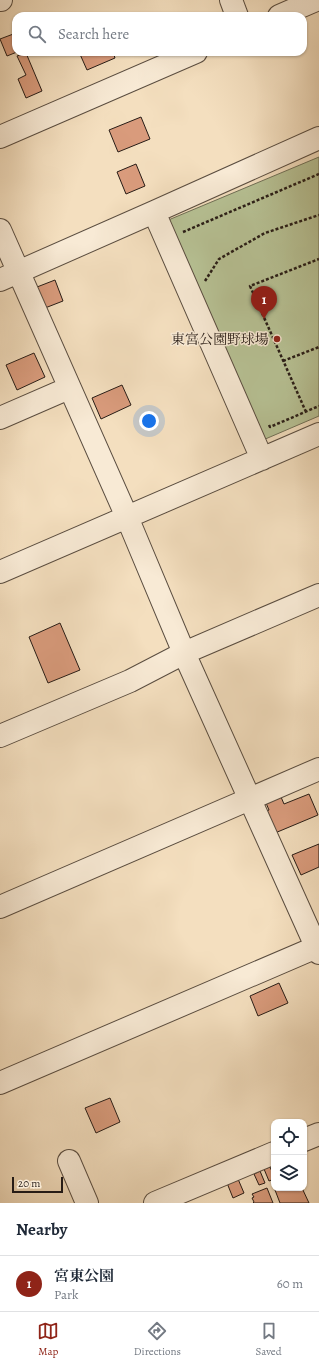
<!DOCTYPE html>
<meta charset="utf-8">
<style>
body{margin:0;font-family:Alegreya,"Noto Serif JP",serif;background:#f2f2f3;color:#1f2937}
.controls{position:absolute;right:12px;bottom:12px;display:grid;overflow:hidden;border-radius:8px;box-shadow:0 1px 3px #0004}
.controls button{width:36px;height:36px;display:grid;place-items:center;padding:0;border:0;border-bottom:1px solid #e0e1e3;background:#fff;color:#1f2937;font:20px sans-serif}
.scale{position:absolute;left:12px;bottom:10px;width:51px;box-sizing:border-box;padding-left:4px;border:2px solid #271c16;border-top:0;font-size:11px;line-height:14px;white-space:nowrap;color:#271c16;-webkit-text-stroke:3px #f8ead5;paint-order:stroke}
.you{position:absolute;left:149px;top:421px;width:14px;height:14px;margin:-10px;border:3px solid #fff;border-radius:50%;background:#1a73e8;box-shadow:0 0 0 6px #1a73e833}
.badge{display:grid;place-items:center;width:26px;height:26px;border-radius:50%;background:#8f2418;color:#fff;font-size:13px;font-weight:700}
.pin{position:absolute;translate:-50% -33px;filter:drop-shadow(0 1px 2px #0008)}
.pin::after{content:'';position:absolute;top:21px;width:14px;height:12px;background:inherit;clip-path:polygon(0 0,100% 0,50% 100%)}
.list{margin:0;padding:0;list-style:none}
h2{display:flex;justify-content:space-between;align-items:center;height:52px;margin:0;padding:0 16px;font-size:17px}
h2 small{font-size:13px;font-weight:400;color:#747a83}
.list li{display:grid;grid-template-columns:26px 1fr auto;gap:12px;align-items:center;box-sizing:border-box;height:56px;padding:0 16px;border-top:1px solid #e0e1e3}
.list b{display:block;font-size:15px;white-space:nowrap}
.list p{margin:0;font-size:13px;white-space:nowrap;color:#747a83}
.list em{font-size:13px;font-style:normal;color:#747a83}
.icon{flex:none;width:22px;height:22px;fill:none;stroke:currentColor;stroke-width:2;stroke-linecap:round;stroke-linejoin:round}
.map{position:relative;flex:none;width:319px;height:1203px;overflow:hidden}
.search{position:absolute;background:#fff;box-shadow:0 1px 3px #0004;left:12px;right:12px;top:12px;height:44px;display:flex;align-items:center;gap:10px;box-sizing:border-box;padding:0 14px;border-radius:12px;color:#747a83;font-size:15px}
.sheet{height:108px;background:#fff}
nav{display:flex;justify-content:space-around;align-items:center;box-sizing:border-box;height:56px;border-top:1px solid #e0e1e3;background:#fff;font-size:11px;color:#747a83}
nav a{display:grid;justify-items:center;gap:2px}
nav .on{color:#8f2418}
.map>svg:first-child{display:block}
.green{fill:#b7c295;stroke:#6f6f56}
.building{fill:#d99b7c;stroke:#271c16}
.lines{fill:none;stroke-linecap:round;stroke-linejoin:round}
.minor-casing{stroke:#5a4d40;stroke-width:24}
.path{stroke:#271c16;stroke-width:2.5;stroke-dasharray:3 2;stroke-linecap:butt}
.minor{stroke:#f8ead5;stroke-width:22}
.poi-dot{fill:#8f2418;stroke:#f8ead5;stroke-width:1.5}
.labels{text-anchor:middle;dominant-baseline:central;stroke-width:3;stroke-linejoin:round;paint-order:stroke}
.poi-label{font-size:14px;fill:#271c16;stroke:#f8ead5;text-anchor:end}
</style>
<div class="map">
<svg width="319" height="1203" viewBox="0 0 319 1203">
<rect width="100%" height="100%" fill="#f4dfbf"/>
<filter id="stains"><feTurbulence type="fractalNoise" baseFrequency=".005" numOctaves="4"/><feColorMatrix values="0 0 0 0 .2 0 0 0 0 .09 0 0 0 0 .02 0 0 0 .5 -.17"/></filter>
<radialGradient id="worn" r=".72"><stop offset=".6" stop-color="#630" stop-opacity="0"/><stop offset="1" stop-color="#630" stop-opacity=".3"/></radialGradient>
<path class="green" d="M 319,157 L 319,416 L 263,440 L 166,221 Z"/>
<path class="building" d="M 16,33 L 16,52 L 17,52 L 7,56 L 0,39 Z
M 79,52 L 113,52 L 115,58 L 87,70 Z
M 26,53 L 42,91 L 26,98 L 18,79 L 26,75 L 17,56 Z
M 141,117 L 150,139 L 118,152 L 109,130 Z
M 136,164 L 145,186 L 126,194 L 117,172 Z
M 55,280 L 63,301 L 45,308 L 37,287 Z
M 34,353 L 45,377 L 17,390 L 6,365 Z
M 122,385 L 131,405 L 101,419 L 92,398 Z
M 60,623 L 80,670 L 48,683 L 29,637 Z
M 309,794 L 318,815 L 275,833 L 267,811 L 269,810 L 266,803 L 281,797 L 284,804 Z
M 319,844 L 319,867 L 301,875 L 292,855 Z
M 279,983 L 288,1003 L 258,1016 L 250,996 Z
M 110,1098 L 120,1122 L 96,1133 L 85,1108 Z
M 270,1167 L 274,1176 L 274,1179 L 269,1181 L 264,1169 Z
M 260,1171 L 265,1183 L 259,1185 L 254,1174 Z
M 238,1179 L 244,1193 L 233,1198 L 227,1183 Z
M 267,1188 L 273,1203 L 253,1203 L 254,1202 L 252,1198 L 254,1197 L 252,1194 Z
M 278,1188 L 302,1188 L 309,1203 L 280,1203 L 275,1190 Z"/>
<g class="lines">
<g class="minor-casing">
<path id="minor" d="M 0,0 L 1,0
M 231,0 L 237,16
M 279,16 L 316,0
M 0,137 L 196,52
M 154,212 L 262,459
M 0,230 L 127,517 L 184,653 L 319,953
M 0,280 L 154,212 L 319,138
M 0,418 L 69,388
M 0,572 L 319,434
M 0,736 L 130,681 L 184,653 L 319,595
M 0,907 L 319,769
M 0,1083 L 319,946
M 304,1140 L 319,1134
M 69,1161 L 87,1203
M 155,1203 L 274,1153"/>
</g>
<path class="path" d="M 183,232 L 319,174
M 205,281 L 219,259 L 265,233 L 319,215
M 283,361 L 319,347
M 306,412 L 250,286 L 319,259
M 269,425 L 270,427 L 319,406"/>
<use href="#minor" class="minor"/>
</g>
<circle class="poi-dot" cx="277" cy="339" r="4"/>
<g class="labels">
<g class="poi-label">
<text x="269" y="339">東宮公園野球場</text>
</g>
</g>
<rect width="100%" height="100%" filter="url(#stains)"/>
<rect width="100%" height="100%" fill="url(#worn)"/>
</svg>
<div class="controls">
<button><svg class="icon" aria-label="locate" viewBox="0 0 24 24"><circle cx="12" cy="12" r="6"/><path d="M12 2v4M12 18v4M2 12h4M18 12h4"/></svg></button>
<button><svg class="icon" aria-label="layers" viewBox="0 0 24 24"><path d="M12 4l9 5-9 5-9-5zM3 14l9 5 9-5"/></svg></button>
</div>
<div class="scale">20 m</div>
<div class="you"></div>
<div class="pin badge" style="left:264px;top:319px">1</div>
<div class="search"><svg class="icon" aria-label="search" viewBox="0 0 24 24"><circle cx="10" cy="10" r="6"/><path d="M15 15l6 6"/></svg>Search here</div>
</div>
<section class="sheet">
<h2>Nearby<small></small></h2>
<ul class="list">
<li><span class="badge">1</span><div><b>宮東公園</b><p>Park</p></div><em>60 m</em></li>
</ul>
</section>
<nav>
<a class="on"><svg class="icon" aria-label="map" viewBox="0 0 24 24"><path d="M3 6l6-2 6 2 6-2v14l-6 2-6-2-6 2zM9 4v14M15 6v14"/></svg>Map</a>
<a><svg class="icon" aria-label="directions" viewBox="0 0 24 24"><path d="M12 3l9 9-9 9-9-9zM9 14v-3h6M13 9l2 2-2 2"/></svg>Directions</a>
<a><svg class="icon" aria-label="saved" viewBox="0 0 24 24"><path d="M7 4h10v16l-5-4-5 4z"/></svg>Saved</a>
</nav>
